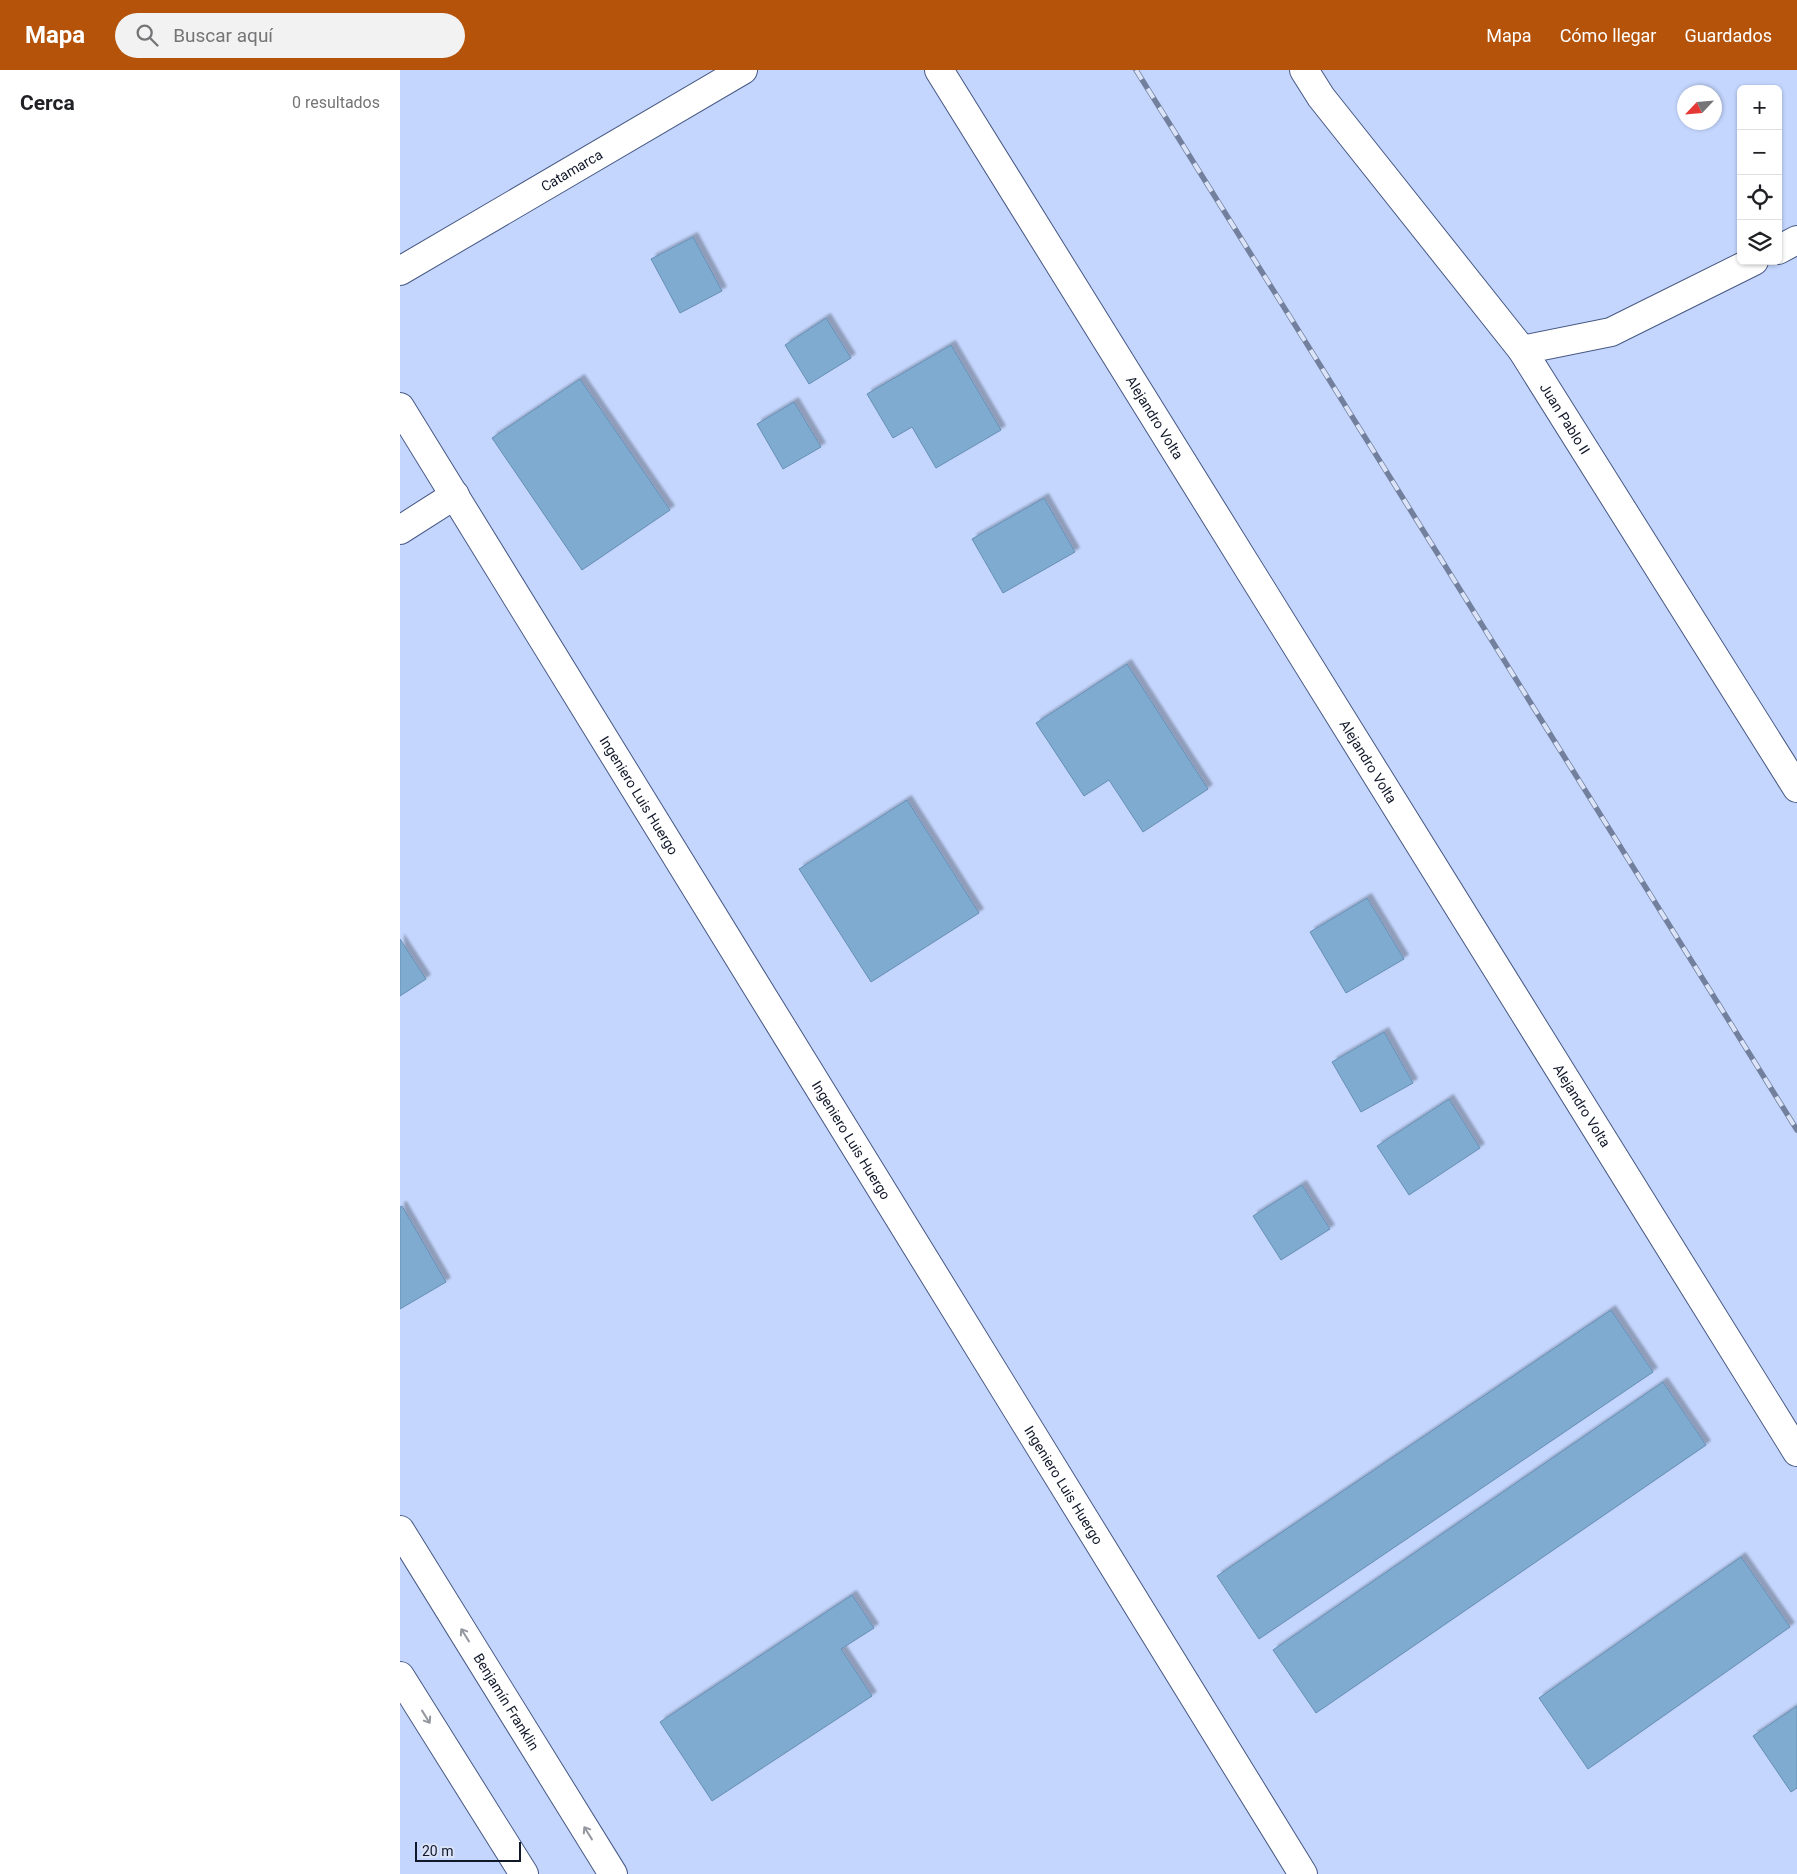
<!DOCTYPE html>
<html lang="es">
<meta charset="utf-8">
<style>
body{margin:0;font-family:Roboto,sans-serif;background:#f2f2f2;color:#202124}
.controls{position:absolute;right:15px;top:15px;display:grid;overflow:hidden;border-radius:8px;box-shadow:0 1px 4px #0004}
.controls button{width:45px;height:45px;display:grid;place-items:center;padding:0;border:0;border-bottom:1px solid #e0e0e0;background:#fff;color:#202124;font:25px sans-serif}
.compass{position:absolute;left:1277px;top:15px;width:45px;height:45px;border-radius:50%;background:#fff;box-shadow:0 1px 4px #0004;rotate:244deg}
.scale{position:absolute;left:15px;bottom:12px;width:106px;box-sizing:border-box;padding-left:5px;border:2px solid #11182a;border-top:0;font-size:14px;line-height:18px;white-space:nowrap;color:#11182a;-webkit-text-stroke:4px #dae3f7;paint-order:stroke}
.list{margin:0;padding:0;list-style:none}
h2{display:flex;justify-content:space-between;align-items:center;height:65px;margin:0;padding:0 20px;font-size:21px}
h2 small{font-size:16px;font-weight:400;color:#757577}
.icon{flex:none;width:28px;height:28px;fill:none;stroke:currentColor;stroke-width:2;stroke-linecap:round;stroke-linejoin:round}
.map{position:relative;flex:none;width:1397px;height:1804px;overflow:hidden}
header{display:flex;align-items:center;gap:30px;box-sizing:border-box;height:70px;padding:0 25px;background:#b45309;color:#fff}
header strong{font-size:24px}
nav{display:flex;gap:28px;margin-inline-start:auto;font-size:18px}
.search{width:350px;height:45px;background:#f2f2f2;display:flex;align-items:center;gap:12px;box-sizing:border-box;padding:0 18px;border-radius:28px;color:#757577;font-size:19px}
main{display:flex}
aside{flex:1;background:#fff}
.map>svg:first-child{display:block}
.building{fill:#80abd1;stroke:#668fb5;filter:url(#shadow)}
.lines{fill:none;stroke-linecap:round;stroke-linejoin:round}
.minor-casing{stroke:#475983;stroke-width:30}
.minor{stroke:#fff;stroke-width:28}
.rail-casing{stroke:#73809d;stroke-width:5.5}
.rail{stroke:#dae3f7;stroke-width:4;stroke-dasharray:11;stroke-linecap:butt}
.oneway{stroke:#94979f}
.labels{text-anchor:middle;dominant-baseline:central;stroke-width:4.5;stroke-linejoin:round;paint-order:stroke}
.street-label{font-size:14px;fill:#11182a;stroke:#dae3f7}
</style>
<header>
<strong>Mapa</strong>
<div class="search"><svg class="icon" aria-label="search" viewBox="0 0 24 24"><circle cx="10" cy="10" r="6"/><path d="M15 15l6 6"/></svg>Buscar aquí</div>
<nav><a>Mapa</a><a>Cómo llegar</a><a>Guardados</a></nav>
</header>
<main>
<aside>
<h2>Cerca<small>0 resultados</small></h2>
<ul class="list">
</ul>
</aside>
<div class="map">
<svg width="1397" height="1804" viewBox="0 0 1397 1804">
<defs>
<filter id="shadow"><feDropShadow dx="4.5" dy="-4.5" stdDeviation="1" flood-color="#0004"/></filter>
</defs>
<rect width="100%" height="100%" fill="#c4d6fe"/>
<path class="building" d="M 293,167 L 322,221 L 280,243 L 251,189 Z
M 426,248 L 451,288 L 409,314 L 385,275 Z
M 551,275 L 601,360 L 536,398 L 512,357 L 493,368 L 467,324 Z
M 180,309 L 270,440 L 182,500 L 92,368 Z
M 394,332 L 421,377 L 383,399 L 357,354 Z
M 644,428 L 675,482 L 603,523 L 572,469 Z
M 727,594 L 808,719 L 743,762 L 709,710 L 684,726 L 636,653 Z
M 507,730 L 579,843 L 471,912 L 399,799 Z
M 967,828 L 1004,889 L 946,923 L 910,862 Z
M 0,869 L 26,909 L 0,926 Z
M 984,962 L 1013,1013 L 961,1042 L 932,992 Z
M 1049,1029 L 1080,1078 L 1009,1125 L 977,1076 Z
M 902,1115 L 930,1159 L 881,1190 L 853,1146 Z
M 2,1136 L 46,1212 L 0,1239 L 0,1137 Z
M 1211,1240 L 1253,1302 L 859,1569 L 817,1506 Z
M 1263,1312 L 1306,1375 L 916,1643 L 873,1580 Z
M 1341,1487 L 1390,1557 L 1188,1699 L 1139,1628 Z
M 452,1525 L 474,1558 L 441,1579 L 472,1626 L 312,1731 L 260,1652 Z
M 1397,1636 L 1397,1718 L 1391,1722 L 1353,1666 Z"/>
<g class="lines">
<g class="minor-casing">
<g id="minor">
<path id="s1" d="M 539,0 L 1397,1382"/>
<path id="s2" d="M 904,0 L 921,27 L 1122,280 L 1397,718"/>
<path d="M 1378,180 L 1397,170"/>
<path id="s3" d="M 0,201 L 343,0"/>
<path d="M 1122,280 L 1211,262 L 1354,191"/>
<path id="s4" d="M 0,337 L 903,1804"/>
<path d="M 0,460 L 55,425"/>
<path id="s5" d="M 0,1460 L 213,1804"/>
<path d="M 0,1606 L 124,1804"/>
</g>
</g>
<use href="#minor" class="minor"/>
<g class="rail-casing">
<path id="rail" d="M 736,0 L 1397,1060"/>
</g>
<use href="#rail" class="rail"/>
</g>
<defs><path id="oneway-shaft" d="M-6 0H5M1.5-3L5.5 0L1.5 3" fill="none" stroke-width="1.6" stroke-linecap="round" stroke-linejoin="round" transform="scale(1.25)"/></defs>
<g class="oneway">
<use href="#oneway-shaft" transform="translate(65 1565) rotate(-122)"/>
<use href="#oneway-shaft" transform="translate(26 1647) rotate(58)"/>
<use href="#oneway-shaft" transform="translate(188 1763) rotate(-122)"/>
</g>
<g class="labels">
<g class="street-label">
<text stroke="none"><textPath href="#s3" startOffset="199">Catamarca</textPath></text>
<text stroke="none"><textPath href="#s1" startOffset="409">Alejandro Volta</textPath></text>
<text stroke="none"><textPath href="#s2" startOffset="436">Juan Pablo II</textPath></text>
<text stroke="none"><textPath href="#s1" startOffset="814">Alejandro Volta</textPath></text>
<text stroke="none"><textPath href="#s4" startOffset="456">Ingeniero Luis Huergo</textPath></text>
<text stroke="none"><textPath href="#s1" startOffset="1219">Alejandro Volta</textPath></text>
<text stroke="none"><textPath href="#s4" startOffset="861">Ingeniero Luis Huergo</textPath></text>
<text stroke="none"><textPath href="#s4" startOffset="1266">Ingeniero Luis Huergo</textPath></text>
<text stroke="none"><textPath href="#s5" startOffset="202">Benjamín Franklin</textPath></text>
</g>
</g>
</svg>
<div class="controls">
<button>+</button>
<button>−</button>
<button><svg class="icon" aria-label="locate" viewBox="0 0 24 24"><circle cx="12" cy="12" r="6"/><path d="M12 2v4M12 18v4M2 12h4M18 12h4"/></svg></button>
<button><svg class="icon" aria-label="layers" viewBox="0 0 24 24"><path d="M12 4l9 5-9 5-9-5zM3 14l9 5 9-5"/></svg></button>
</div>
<svg class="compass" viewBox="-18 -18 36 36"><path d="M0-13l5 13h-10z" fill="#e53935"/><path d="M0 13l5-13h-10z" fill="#757577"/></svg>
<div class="scale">20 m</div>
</div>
</main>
